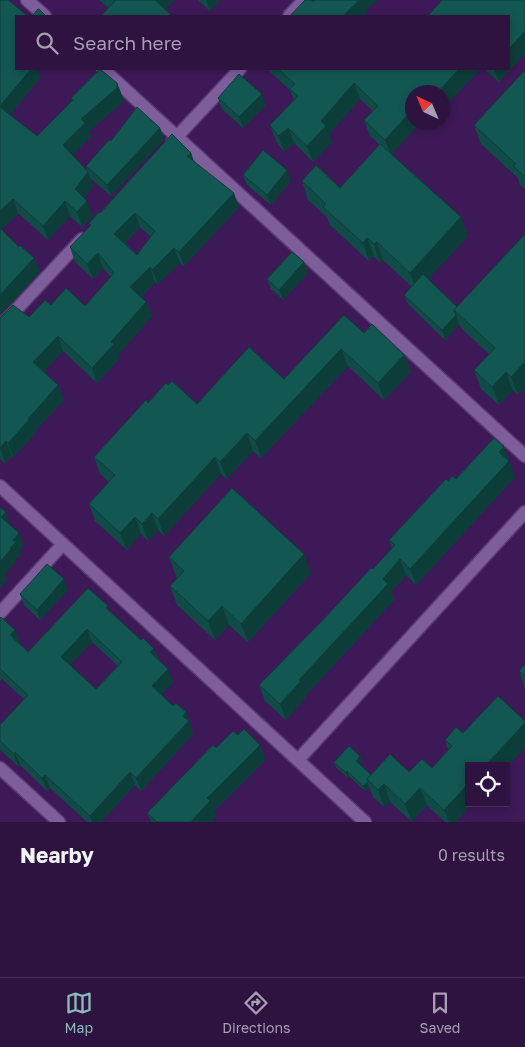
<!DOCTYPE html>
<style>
body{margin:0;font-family:"Golos Text",sans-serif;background:#361c48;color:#f1f3f6}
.controls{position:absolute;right:15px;bottom:15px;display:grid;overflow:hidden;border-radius:0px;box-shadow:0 2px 8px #0003}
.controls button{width:45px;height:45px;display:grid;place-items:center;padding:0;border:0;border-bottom:1px solid #49325a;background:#2e1341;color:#f1f3f6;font:25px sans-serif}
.compass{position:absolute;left:405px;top:85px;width:45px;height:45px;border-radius:50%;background:#2e1341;box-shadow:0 2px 8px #0003;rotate:316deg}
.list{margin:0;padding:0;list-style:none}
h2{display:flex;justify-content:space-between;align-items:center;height:65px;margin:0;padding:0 20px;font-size:21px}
h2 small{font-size:16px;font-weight:400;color:#a79eb1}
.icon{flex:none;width:28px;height:28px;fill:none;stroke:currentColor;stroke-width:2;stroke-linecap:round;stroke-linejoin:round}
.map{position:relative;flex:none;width:525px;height:822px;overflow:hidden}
.search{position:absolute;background:#2e1341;box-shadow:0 2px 8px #0003;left:15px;right:15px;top:15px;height:55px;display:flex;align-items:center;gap:12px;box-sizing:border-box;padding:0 18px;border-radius:0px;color:#a79eb1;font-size:19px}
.sheet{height:155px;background:#2e1341}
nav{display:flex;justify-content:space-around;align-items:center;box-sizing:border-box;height:70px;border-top:1px solid #49325a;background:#2e1341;font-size:14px;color:#a79eb1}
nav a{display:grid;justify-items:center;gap:2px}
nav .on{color:#8bbbb9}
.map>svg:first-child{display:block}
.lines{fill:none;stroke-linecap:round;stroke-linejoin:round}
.minor-casing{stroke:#593872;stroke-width:15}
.minor{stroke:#7e5d9b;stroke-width:12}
.wall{fill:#104b47;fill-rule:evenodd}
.shaded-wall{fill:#0d3d39}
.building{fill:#135752;stroke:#0d3d39;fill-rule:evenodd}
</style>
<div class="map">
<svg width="525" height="822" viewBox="0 0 525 822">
<rect width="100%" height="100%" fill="#3d1957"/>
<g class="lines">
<g class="minor-casing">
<path id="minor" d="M 27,0 L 45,16
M 289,16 L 304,0
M 103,69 L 525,456
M 172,142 L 240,69
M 0,327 L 82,239
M 0,486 L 365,822
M 0,613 L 63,544
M 298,760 L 525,512
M 0,768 L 59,822"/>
</g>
<use href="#minor" class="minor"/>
</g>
<path class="wall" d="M 0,0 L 38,71 L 40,78 L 10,115 L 37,136 L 72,101 L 71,98 L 117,83 L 123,98 L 123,102 L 89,131 L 91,137 L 72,155 L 87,170 L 86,166 L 111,141 L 160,128 L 164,139 L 111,196 L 90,178 L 93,186 L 84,198 L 93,216 L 82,227 L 70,216 L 48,240 L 18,213 L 1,230 L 19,247 L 34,258 L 40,272 L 0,315 Z
M 99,0 L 174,0 L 165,9 L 109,8 Z
M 198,0 L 220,0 L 210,11 Z
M 442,0 L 525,0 L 525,53 L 499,82 L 484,69 L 509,69 L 509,16 L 428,16 Z
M 267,69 L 480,69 L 442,109 L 442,92 L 412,92 L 392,154 L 468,236 L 428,279 L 457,307 L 525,234 L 518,395 L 513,390 L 499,405 L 481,389 L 474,370 L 489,354 L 461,328 L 459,324 L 445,340 L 408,304 L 404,295 L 412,287 L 383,260 L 380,263 L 374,256 L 369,261 L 330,225 L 327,217 L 308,200 L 302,181 L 340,188 L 380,145 L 370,136 L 364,120 L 373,111 L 360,99 L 329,134 L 332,142 L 313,162 L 294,143 L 284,152 L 276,141 L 270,125 L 294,100 L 290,90 Z
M 525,70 L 525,189 L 520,185 L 518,178 L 481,144 L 474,125 Z
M 218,98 L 266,105 L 243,128 L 222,109 Z
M 191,153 L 194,162 L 239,207 L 184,266 L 180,263 L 158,284 L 155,282 L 141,297 L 146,302 L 152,316 L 118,355 L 119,359 L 97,383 L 63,351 L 43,372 L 58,385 L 64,400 L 34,432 L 34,435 L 13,457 L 12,456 L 5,463 L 0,459 L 0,318 L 29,317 L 51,305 L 85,306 L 111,277 L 103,268 L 93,279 L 75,262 L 70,247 L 90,226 L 89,223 L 100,213 ZM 140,227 L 151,237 L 137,255 L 125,243 Z
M 243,175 L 291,181 L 271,205 L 247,185 Z
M 304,262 L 308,273 L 283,300 L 271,289 L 267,279 Z
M 364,333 L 404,355 L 411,372 L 384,400 L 348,366 L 261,458 L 253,451 L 227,479 L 221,474 L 164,536 L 158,530 L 148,541 L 141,534 L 127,550 L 95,521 L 89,504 L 109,482 L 100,474 L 94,457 L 148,403 L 197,404 L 284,379 Z
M 504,447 L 515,477 L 416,585 L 406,575 L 391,592 L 394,600 L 306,695 L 306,697 L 286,720 L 265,701 L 259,685 L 373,569 L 392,548 L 389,540 L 448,481 L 456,479 Z
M 169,557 L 311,573 L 248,642 L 229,625 L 215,640 L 177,605 L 170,586 L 177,578 L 176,576 Z
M 68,590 L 40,620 L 24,605 L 20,594 Z
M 110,611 L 141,640 L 154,649 L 158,659 L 173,682 L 161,695 L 173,706 L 186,712 L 193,734 L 141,791 L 135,785 L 101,822 L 87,822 L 50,788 L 47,791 L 20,765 L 18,766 L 0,750 L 0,725 L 24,699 L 2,679 L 0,681 L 0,618 L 20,642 L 19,643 L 28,652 ZM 92,642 L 118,666 L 96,689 L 70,665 Z
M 525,664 L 525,689 L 519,671 Z
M 463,733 L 525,747 L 506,768 L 506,766 L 456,822 L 445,822 L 427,805 L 412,822 L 390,802 L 384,807 L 373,797 L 369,787 L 365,791 L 349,776 L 348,778 L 336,767 L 334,762 L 360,756 L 362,762 L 360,764 L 371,775 L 409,772 L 432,768 L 448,750 L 445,740 Z
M 238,735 L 260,745 L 265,760 L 214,811 L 216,816 L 211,822 L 151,822 L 147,813 L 216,748 Z"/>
<path class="shaded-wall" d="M 154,0 L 174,0 L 160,15 Z
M 206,0 L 220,0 L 210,11 Z
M 359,0 L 378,0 L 366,10 L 367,13 L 364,16 L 343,16 Z
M 525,31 L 525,53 L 499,82 L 494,69 L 509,69 L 509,49 Z
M 31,69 L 40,69 L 38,71 L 40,78 L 5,121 L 0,109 L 0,106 Z
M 459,69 L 480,69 L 442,109 L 442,92 L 438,92 Z
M 117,83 L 123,98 L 123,102 L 89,131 L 91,137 L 68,160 L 63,145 L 81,119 Z
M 354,83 L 360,99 L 329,134 L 332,142 L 313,162 L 307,146 L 321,121 Z
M 262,94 L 266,105 L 243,128 L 239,117 Z
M 412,110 L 412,122 L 421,122 L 391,155 L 385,140 Z
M 160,128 L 164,139 L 111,196 L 107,185 Z
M 288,128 L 294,143 L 284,152 L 278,136 Z
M 191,153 L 196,168 L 187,156 Z
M 287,170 L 291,181 L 271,205 L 267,195 Z
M 88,172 L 93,186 L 80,204 L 75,189 Z
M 234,193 L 239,207 L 184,266 L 179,252 Z
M 13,199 L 18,213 L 0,231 L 0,211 Z
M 65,201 L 70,216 L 48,240 L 43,226 Z
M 87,201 L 93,216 L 82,227 L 77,212 Z
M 135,213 L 140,227 L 119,248 L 114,234 Z
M 461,217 L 468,236 L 417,291 L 410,273 Z
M 367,238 L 374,256 L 369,261 L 363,243 Z
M 377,242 L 383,260 L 380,263 L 374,244 Z
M 174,248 L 180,263 L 158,284 L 152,270 Z
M 98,253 L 103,268 L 93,279 L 87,264 Z
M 34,258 L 40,272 L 0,315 L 0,295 Z
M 304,262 L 308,273 L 283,300 L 279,290 Z
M 150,267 L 155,282 L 135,302 L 130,287 Z
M 146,302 L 152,316 L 118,355 L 119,359 L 97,383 L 92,368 L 111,342 Z
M 456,315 L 459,324 L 445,340 L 442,330 Z
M 58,336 L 63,351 L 39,377 L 33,362 Z
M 341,349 L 348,366 L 261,458 L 255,441 Z
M 404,355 L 411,372 L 384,400 L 378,383 Z
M 525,362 L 525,388 L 518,395 L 511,377 Z
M 506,372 L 513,390 L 499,405 L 492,387 Z
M 58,385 L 64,400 L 34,432 L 34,435 L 13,457 L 8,443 L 28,419 Z
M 247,433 L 253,451 L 227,479 L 220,462 Z
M 6,441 L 12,456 L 5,463 L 0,448 Z
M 504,447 L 515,477 L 416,585 L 410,569 Z
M 215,457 L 221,474 L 164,536 L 158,519 Z
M 6,512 L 10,525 L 1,517 Z
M 152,513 L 158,530 L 148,541 L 142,524 Z
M 135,517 L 141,534 L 127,550 L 120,533 Z
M 19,533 L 24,546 L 19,551 L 21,555 L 15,560 L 16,562 L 5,574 L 7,580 L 0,588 L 0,562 L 10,548 L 13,540 Z
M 304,554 L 311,573 L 248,642 L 241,624 Z
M 400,559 L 406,575 L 391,592 L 394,600 L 306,695 L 306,697 L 286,720 L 280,704 L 383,579 Z
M 64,579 L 68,590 L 40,620 L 37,610 Z
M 222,606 L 229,625 L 215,640 L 208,621 Z
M 87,629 L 92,642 L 66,670 L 61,657 Z
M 15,630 L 20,642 L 15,648 L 10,635 Z
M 154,649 L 158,661 L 150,652 Z
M 168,669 L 173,682 L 157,699 L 152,686 Z
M 186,712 L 193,734 L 141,791 L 136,778 Z
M 525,723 L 525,747 L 506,768 L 506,766 L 485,766 Z
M 260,745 L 265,760 L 214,811 L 216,816 L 211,822 L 191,822 L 207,798 Z
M 15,752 L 20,765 L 18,766 L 14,754 Z
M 360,756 L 362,762 L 358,766 L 356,761 Z
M 347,771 L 349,776 L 348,778 L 346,773 Z
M 130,772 L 135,785 L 101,822 L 92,822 L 90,816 Z
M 45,775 L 50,788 L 47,791 L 42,778 Z
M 368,782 L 369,787 L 365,791 L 363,786 Z
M 469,783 L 469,803 L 473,803 L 456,822 L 449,822 L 444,810 Z
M 384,784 L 390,802 L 384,807 L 378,790 Z
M 420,788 L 427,805 L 412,822 L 405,804 Z"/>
<path class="building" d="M 0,0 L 8,0 L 28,16 L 16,16 L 16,69 L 31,69 L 0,106 Z
M 114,0 L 155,0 L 172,16 L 101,16 L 115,1 Z
M 305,0 L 311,0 L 313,2 L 315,0 L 359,0 L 343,16 L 290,16 Z
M 442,0 L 525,0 L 525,31 L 509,49 L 509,16 L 428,16 Z
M 38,9 L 39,9 L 46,16 L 32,16 Z
M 100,69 L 117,83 L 117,88 L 81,119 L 85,123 L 63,145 L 88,172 L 75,189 L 87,201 L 77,212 L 65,201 L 43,226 L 13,199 L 0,211 L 0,107 L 37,136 L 73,100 L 71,98 Z
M 278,69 L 459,69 L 438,92 L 412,92 L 412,110 L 385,140 L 364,120 L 378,106 L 354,83 L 321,121 L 326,126 L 307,146 L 288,128 L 278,136 L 270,125 L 298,96 L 290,89 L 295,84 Z
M 525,70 L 525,177 L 513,166 L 516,164 L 474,125 Z
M 239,74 L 262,94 L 239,117 L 218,98 Z
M 137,107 L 160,128 L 107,185 L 86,166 L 109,140 L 111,141 Z
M 172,134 L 191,153 L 187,156 L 234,193 L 179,252 L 174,248 L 152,270 L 150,267 L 130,287 L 146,302 L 111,342 L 114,344 L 92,368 L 58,336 L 33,362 L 58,385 L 28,419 L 29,420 L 8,443 L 6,441 L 0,448 L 0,318 L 13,305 L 29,317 L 45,300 L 51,305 L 66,288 L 85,306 L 114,273 L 98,253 L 87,264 L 70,247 L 91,225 L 89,223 L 99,212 L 100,213 ZM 135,213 L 155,231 L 137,255 L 114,234 Z
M 380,144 L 461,217 L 410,273 L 377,242 L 374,244 L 367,238 L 363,243 L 323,207 L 326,204 L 302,181 L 316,165 L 340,188 Z
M 263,150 L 287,170 L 267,195 L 243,175 Z
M 0,228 L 19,247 L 20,245 L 34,258 L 0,295 Z
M 525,234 L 525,362 L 511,377 L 506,372 L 492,387 L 474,370 L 495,348 L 454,310 Z
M 292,252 L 304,262 L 279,290 L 267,279 Z
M 423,274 L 457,307 L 454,310 L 456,315 L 442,330 L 404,295 Z
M 344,315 L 364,333 L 372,324 L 404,355 L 378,383 L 341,349 L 255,441 L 247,433 L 220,462 L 215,457 L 158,519 L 152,513 L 142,524 L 135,517 L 120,533 L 89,504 L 115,475 L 94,457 L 146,400 L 148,403 L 166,383 L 168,385 L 172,381 L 197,404 L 249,347 L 284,379 Z
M 494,438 L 504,447 L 499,452 L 509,461 L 410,569 L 400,559 L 383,579 L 388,584 L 299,680 L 301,681 L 280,704 L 259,685 L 322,621 L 371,568 L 373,569 L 395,545 L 389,540 L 446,479 L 448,481 L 452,476 L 456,479 Z
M 232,488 L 304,554 L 241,624 L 222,606 L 208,621 L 170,586 L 184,571 L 169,557 Z
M 0,507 L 6,512 L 1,517 L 19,533 L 13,540 L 16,542 L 10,548 L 11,549 L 0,562 Z
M 47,564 L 64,579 L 37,610 L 20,594 Z
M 88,588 L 108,606 L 106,608 L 141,640 L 143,638 L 154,649 L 150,652 L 168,669 L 152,686 L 173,706 L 176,703 L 186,712 L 183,716 L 189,721 L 136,778 L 130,772 L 90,816 L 45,775 L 42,778 L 15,752 L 14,754 L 0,741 L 0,725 L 28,695 L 0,669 L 0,618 L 1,617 L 15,630 L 10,635 L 28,652 ZM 87,629 L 122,662 L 96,689 L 61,657 Z
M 525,664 L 525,677 L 519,671 Z
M 498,696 L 525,721 L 525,723 L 485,766 L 469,766 L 469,783 L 444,810 L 420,788 L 405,804 L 384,784 L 378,790 L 367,779 L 390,754 L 409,772 L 422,759 L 432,768 L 452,746 L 445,740 L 456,727 L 463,733 Z
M 244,729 L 260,745 L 207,798 L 210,801 L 191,822 L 157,822 L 147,813 L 213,745 L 216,748 L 233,731 L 238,735 Z
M 349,746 L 360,756 L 356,761 L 371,775 L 367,779 L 368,782 L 363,786 L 347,771 L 346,773 L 334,762 Z"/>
</svg>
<div class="controls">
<button><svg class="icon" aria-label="locate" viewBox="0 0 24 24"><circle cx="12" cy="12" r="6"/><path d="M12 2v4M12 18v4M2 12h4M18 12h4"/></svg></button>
</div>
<svg class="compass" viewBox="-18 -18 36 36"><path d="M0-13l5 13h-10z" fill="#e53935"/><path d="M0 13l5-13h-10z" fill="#a79eb1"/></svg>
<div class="search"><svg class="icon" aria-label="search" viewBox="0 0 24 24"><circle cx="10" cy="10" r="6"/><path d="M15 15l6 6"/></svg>Search here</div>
</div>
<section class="sheet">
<h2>Nearby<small>0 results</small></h2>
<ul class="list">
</ul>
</section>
<nav>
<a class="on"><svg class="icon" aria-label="map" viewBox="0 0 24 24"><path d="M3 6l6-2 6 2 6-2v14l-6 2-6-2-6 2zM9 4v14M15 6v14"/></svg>Map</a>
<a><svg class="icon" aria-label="directions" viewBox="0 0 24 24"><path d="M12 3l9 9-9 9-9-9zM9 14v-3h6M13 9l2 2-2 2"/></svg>Directions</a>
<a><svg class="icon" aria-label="saved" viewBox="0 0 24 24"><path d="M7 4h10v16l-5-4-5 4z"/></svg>Saved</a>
</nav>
